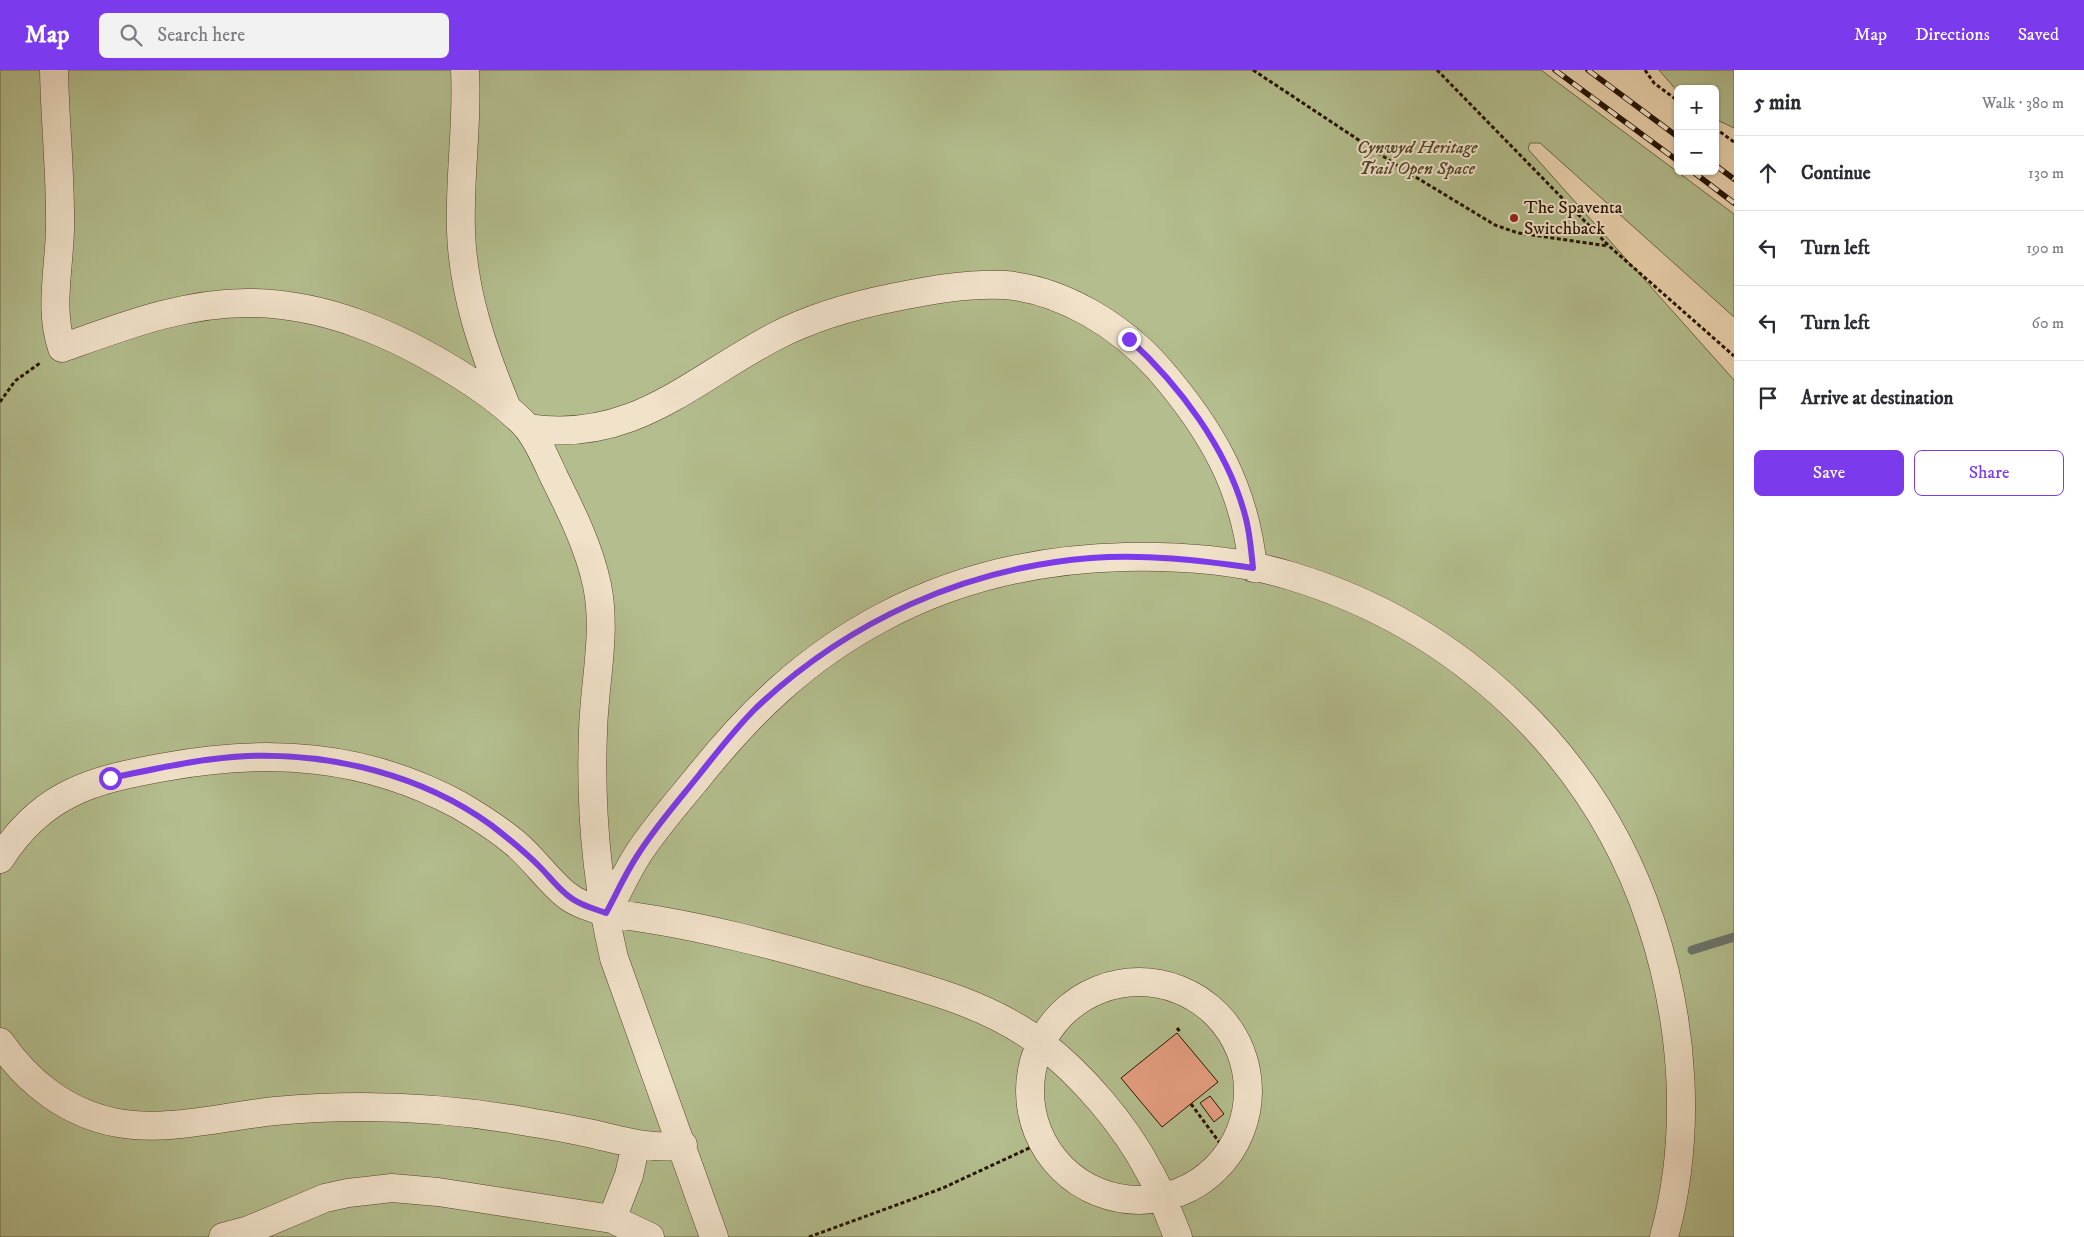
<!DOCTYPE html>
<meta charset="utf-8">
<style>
body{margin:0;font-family:"IM FELL DW Pica",serif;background:#f2f2f3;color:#2b2b33}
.controls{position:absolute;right:15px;top:15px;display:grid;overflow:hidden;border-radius:8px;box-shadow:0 1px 4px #0004}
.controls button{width:45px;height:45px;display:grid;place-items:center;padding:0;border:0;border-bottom:1px solid #e1e1e2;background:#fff;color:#2b2b33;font:25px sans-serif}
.stop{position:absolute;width:15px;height:15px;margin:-11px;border:4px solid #7c3aed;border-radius:50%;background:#fff}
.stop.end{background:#7c3aed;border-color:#fff;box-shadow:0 1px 5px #0008}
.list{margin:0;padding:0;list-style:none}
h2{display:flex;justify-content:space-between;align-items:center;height:65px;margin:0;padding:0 20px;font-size:21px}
h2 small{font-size:16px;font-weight:400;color:#7c7c81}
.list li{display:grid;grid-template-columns:32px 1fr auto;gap:15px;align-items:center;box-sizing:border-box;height:75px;padding:0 20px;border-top:1px solid #e1e1e2}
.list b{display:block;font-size:19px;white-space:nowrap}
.list em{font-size:16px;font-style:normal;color:#7c7c81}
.actions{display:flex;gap:10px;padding:15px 20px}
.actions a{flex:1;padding:11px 0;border:1px solid #7c3aed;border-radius:8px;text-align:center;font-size:18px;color:#7c3aed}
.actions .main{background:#7c3aed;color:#fff}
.icon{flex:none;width:28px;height:28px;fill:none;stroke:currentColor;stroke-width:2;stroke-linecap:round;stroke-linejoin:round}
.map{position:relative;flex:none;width:1734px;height:1167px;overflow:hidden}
header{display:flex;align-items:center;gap:30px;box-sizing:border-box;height:70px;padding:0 25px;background:#7c3aed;color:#fff}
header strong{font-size:24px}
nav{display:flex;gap:28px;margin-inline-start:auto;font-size:18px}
.search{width:350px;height:45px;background:#f2f2f3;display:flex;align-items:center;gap:12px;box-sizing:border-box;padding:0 18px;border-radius:8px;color:#7c7c81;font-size:19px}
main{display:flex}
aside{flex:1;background:#fff}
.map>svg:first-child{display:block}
.green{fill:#b3bd8d;stroke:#6d6846}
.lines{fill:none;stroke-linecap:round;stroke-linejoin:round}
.stream{stroke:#6b756a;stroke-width:9}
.building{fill:#e59e80;stroke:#271400}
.minor-casing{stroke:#58442b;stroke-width:29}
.path{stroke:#271400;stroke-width:3;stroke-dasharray:4 2.5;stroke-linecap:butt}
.minor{stroke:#f1e2ca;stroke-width:28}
.rail-casing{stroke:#271400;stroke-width:5.5}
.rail{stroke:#f1e2ca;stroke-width:4;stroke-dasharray:11;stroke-linecap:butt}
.route{stroke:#7c3aed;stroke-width:6}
.poi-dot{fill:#8f2418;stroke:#f1e2ca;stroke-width:2}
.labels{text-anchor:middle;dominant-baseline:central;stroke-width:4;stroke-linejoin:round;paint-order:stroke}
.park-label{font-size:18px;font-style:italic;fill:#51472a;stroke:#f1e2ca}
.poi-label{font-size:18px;fill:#271400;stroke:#f1e2ca;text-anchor:start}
</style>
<header>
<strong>Map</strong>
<div class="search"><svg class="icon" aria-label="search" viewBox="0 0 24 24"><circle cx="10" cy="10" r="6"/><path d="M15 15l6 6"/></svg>Search here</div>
<nav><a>Map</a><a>Directions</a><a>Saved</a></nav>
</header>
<main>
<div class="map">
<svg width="1734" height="1167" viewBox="0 0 1734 1167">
<rect width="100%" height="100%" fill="#e9d2ad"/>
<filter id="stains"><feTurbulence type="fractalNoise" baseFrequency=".004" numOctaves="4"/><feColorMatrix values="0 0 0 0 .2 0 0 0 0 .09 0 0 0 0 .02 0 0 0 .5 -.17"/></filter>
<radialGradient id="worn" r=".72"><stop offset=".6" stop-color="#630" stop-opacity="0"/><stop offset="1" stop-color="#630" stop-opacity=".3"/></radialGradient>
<path class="green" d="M 0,0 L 1541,0 L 1734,144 L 1734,247 L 1540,73 L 1530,73 L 1528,79 L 1734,310 L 1734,1167 L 0,1167 Z
M 1659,0 L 1734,0 L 1734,58 L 1715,49 L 1715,19 L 1678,19 L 1678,22 Z"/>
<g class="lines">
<path class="stream" d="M 1692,880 L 1734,867"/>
</g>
<path class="building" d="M 1177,963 L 1218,1012 L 1162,1057 L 1121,1008 Z
M 1210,1026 L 1224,1044 L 1214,1052 L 1200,1033 Z"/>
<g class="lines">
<g class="minor-casing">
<path id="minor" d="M 54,0 C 55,54 61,107 60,160 C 59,199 49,240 62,278 C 124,256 185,232 251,233 C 327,234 396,265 459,304 C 483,319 506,335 526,356 C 538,370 546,390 554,407 C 571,441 589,477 597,515 C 607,563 594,614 593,662 C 590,738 597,815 614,888 L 714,1167
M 465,0 C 468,54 459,107 461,161 C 463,223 483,280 507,338
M 528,358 C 632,374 690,311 774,267 C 812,247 855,235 896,227 C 931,220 969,213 1005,215 C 1063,220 1121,256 1159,299 C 1211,359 1245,417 1253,498
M 0,789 C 42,723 92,710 165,697 C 268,678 365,684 459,735 C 478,746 498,759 515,773 C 533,788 547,809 565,824 C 577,834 592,838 607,843 C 693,853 778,876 861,900 C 922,917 988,934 1039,972 C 1081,1003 1125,1055 1149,1101 C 1161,1122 1169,1145 1178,1167
M 607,843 C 617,823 626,803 638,784 C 655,758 675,735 695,711 C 749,643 805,588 883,547 C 958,507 1040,489 1125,487 C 1179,486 1239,490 1291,506 C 1460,557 1596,685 1651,853 C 1684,953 1692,1065 1664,1167
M1030 1021a109 109 0 1 1 218 0a109 109 0 1 1-218 0Z
M 0,972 C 28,1013 68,1044 118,1053 C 169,1062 224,1046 275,1041 C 362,1033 448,1037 534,1053 C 554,1056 574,1060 593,1064 C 623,1071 652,1080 683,1075
M 612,1149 L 629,1105 L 636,1074
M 223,1167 L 249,1160 L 325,1128 L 348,1123 L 392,1118 L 438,1122 L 612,1149 L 650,1167"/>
</g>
<path class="path" d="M 1253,0 L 1404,100 L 1495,155 L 1518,163 L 1608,176
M 1437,0 L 1609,176 L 1734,286
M 1645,0 L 1654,13 L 1678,31
M 1715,58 L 1734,72
M 0,332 L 15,311 L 40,293
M 1177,958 L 1181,963
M 1191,1034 L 1228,1084
M 809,1167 L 943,1118 L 1040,1073"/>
<use href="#minor" class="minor"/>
<g class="rail-casing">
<path id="rail" d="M 1555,0 L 1678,91
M 1588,0 L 1678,67
M 1715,95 L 1734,109
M 1692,101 L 1734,133"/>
</g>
<use href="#rail" class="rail"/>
</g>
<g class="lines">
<path class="route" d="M 110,708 C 155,699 201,688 248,686 C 332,683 422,705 491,755 C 508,768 524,781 540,797 C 548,805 556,816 566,824 C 577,834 592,838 606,843 C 617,823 626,802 639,783 C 656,756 679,730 699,705 C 717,682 736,658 756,638 C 848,551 965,498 1091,488 C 1145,484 1199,490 1253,498 C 1251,480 1250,462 1245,445 C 1227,378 1179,315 1129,269"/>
</g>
<circle class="poi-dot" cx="1514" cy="148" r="5"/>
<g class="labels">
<g class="park-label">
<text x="1417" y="78">Cynwyd Heritage<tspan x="1417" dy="21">Trail Open Space</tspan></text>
</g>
<g class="poi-label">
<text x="1524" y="138">The Spaventa<tspan x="1524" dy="21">Switchback</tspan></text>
</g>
</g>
<rect width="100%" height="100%" filter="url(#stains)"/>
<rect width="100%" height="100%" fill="url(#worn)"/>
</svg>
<div class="controls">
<button>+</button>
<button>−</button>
</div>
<div class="stop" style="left:110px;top:708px"></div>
<div class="stop end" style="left:1129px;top:269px"></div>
</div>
<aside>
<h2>5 min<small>Walk · 380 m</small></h2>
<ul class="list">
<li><svg class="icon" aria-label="ahead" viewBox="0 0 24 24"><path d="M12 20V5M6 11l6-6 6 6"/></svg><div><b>Continue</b></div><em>130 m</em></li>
<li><svg class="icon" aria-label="left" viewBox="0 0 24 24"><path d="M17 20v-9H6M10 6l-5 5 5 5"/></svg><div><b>Turn left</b></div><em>190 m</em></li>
<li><svg class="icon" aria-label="left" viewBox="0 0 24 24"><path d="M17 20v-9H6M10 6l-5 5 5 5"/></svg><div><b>Turn left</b></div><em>60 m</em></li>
<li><svg class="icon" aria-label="arrive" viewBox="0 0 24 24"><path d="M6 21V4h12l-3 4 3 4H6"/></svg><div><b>Arrive at destination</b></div></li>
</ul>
<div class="actions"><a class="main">Save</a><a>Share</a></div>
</aside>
</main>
